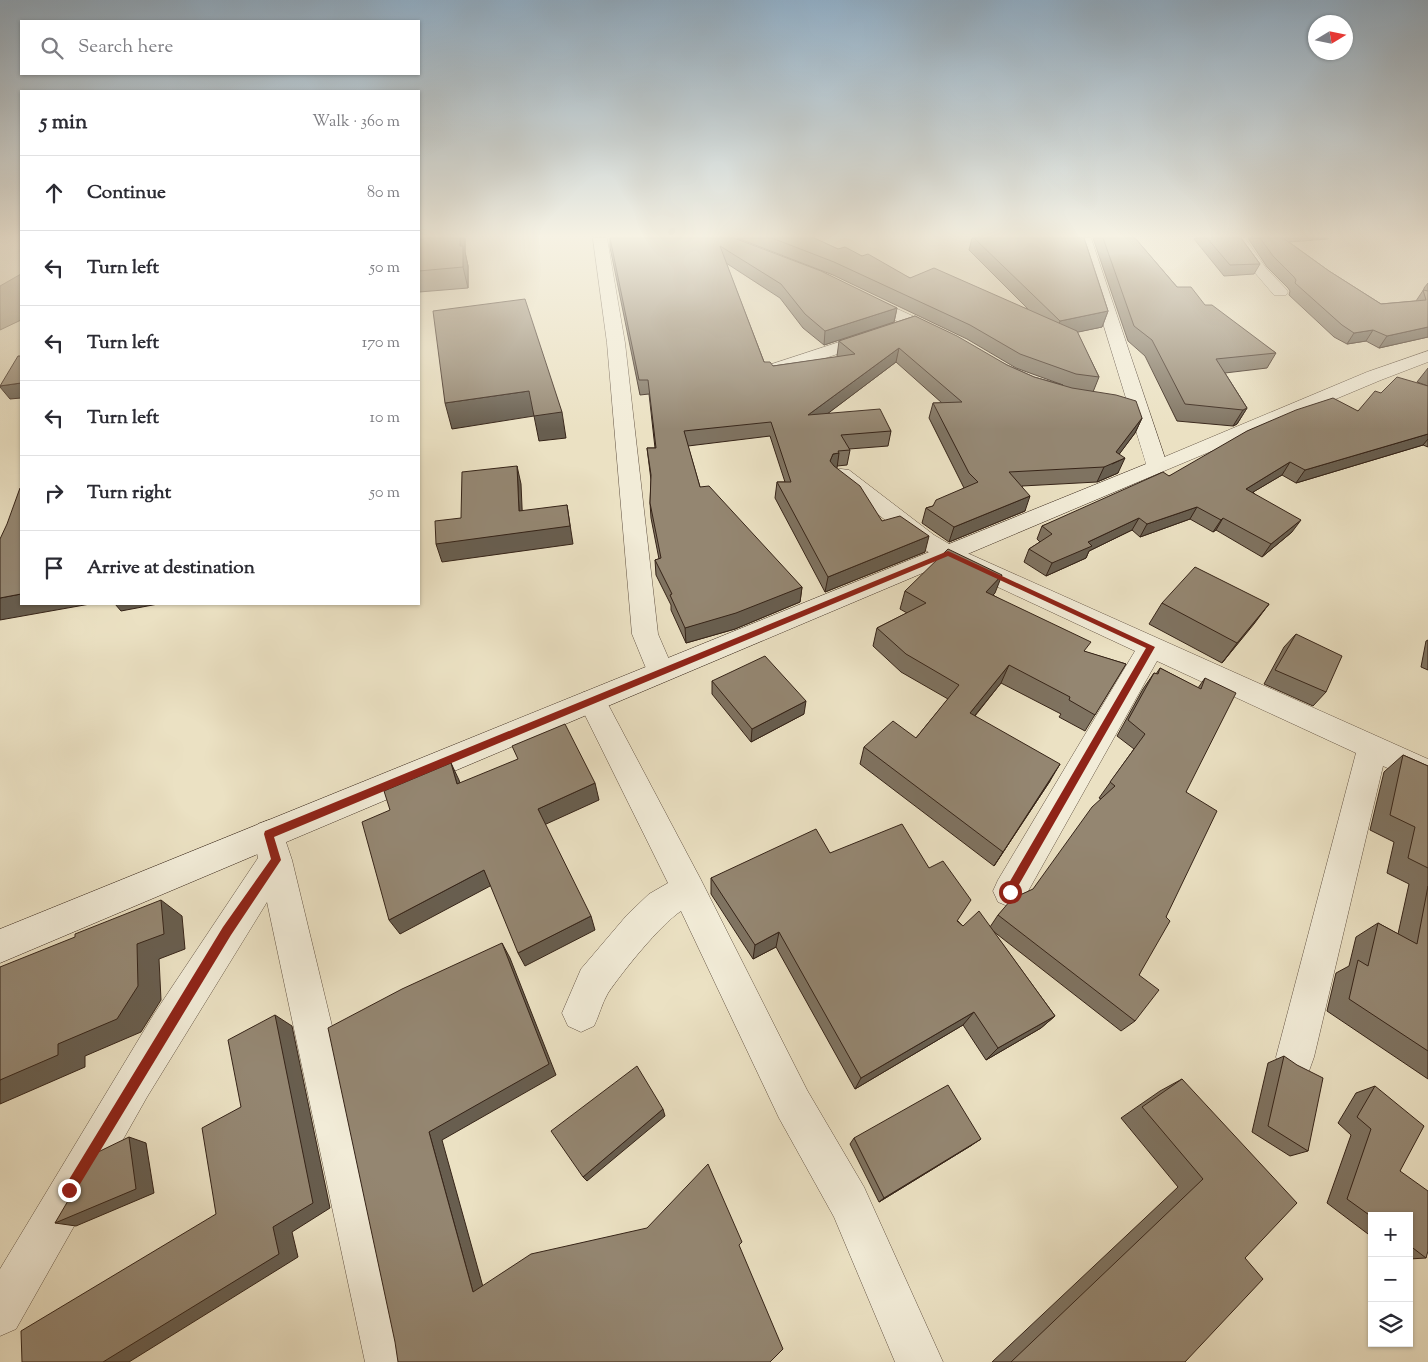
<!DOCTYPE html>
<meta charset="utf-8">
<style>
body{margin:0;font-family:"Sorts Mill Goudy",serif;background:#f2f2f3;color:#2b2b33}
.controls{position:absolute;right:15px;bottom:15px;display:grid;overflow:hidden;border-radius:0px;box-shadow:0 1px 4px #0004}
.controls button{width:45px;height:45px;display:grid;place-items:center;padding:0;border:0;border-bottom:1px solid #e1e1e2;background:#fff;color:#2b2b33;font:25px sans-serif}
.compass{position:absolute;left:1308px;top:15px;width:45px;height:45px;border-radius:50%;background:#fff;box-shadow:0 1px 4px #0004;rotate:80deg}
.stop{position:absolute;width:15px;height:15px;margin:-11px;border:4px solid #8f2418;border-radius:50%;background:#fff}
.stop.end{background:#8f2418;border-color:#fff;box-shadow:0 1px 5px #0008}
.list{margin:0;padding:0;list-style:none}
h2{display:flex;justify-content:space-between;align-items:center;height:65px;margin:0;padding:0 20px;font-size:21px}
h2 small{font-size:16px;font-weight:400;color:#7c7c81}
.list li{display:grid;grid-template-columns:32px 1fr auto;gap:15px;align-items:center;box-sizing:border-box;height:75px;padding:0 20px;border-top:1px solid #e1e1e2}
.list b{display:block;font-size:19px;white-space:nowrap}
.list em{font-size:16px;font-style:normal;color:#7c7c81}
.icon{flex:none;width:28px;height:28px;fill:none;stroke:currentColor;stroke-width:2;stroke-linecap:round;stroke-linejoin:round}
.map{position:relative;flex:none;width:1428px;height:1362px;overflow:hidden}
.search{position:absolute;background:#fff;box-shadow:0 1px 4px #0004;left:20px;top:20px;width:400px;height:55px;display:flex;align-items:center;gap:12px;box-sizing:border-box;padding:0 18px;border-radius:0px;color:#7c7c81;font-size:19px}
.panel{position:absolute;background:#fff;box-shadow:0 1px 4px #0004;left:20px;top:90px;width:400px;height:515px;border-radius:0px}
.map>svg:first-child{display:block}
.water{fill:#ada189;stroke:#7d6f5c}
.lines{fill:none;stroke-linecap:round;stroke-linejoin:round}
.street-casing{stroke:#635343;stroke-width:1}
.secondary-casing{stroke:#362418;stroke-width:1}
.street{fill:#f2ecd8;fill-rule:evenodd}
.secondary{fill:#f2ecd8;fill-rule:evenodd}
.wall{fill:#7f7361;stroke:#362418}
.shaded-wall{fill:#685e4f;stroke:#362418}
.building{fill:#948671;stroke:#362418}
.route{fill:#8f2418}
</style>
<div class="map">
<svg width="1428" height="1362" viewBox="0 0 1428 1362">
<rect width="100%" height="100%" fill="#ebe1c3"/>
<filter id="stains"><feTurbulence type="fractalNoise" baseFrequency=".004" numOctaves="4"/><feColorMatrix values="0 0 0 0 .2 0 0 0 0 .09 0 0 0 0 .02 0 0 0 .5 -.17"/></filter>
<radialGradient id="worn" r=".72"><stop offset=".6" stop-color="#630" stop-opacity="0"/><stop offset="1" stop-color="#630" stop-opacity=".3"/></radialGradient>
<path class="water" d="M 21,274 L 21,320 L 0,330 L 0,286 Z"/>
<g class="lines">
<g class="street-casing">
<path id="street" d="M 593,238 L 607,238 L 625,343 L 658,634 L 674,671 L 670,678 L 660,681 L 650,678 L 632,634 L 607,343 Z
M 1230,238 L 1245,238 L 1266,268 L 1286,289 L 1288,292 L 1286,295 L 1274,295 L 1256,274 Z
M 863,293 L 945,331 L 948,335 L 945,339 L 939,340 L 933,339 L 857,301 L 855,298 L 857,295 Z
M 873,331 L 879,332 L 882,336 L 879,340 L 778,374 L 772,375 L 766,374 L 763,370 L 766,366 Z
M 1428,351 L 1428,362 L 1381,380 L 1164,471 L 1157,473 L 1150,471 L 1146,467 L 1150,463 L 1367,372 Z
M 841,469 L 849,470 L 934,535 L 956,548 L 1428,759 L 1428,786 L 1383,766 L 1314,1057 L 1309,1071 L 1295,1076 L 1281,1071 L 1276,1057 L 1356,753 L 1157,661 L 1022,902 L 1010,907 L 998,902 L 993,891 L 998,880 L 1135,651 L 940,560 L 918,545 L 833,480 L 830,475 L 833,470 Z
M 592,690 L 602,693 L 700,878 L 807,1090 L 864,1187 L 943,1362 L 895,1362 L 834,1217 L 779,1118 L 681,911 C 660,925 623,971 608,993 C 602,1003 599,1016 594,1026 L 581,1032 L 568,1026 L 562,1013 L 581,969 L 627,915 L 649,894 L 668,883 L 578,701 L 582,693 Z
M 269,820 L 280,824 L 292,860 L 413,1362 L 365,1362 L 267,902 L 147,1097 L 16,1329 L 0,1336 L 0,1269 L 154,1014 L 258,858 L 253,834 L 258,824 Z"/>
</g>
<g class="secondary-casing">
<path id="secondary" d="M 1077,238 L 1091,238 L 1168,467 L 1164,471 L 0,963 L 0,929 L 1146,464 Z"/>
</g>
<use href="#street" class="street"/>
<use href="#secondary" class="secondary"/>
</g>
<path class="wall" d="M 419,238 L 465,238 L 465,252 L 468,266 L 468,288 L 419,292 Z
M 610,238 L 734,238 L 897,308 L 894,322 L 824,345 L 803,328 L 780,298 L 726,263 L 764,362 L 773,366 L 838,357 L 837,356 L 839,341 L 915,316 L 1007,365 L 1034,377 L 1063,385 L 1016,368 L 967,339 L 833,275 L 737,238 L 814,238 L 838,249 L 862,256 L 910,278 L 1028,309 L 969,250 L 972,238 L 1084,238 L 1108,311 L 1102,327 L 1077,332 L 1099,377 L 1093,392 L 1142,418 L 1135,433 L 1119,454 L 1118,473 L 1097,482 L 1022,486 L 1025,511 L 949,542 L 922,523 L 926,508 L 933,506 L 964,488 L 929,418 L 933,403 L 942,403 L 896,362 L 828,413 L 891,431 L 888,446 L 849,449 L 850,450 L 847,465 L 837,466 L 836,468 L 882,521 L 925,552 L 825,592 L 775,498 L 777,482 L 785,482 L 770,436 L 688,446 L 700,487 L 802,587 L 800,602 L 735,629 L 686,643 L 671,610 L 671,605 L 656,575 L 655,560 L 659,559 L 651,518 L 650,503 L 651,480 L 647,448 L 655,448 L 649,394 L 640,395 L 610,247 Z
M 1093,238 L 1135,238 L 1177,287 L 1276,353 L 1267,368 L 1225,373 L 1247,408 L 1237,424 L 1233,426 L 1177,421 L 1145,356 L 1128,341 Z
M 1195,238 L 1241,238 L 1260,264 L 1254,274 L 1224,276 L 1194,239 Z
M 1248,238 L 1328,238 L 1328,239 L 1289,242 L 1329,271 L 1381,304 L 1416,301 L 1424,289 L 1424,288 L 1428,283 L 1428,337 L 1379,348 L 1366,341 L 1347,344 L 1334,337 L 1289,295 L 1290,291 L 1288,288 L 1267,267 Z
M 1428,368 L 1428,447 L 1423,445 L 1296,483 L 1282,475 L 1253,492 L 1292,532 L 1262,557 L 1216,530 L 1213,532 L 1190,519 L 1140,537 L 1132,530 L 1089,551 L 1086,558 L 1046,576 L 1024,562 L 1029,549 L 1040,542 L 1037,539 L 1042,526 L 1169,476 L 1358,411 L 1381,393 L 1428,386 L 1417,382 Z
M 905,591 L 995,593 L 993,595 L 1086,652 L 1126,664 L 1085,731 L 1059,717 L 1061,714 L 1001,683 L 975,716 L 1050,781 L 994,866 L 860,764 L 864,747 L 916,738 L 948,699 L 901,672 L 873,646 L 877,628 L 907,613 L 900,609 Z
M 1162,603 L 1269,604 L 1222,663 L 1149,624 Z
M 1296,634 L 1326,692 L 1313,706 L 1264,684 L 1284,647 Z
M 1428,640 L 1428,670 L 1421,667 L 1426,641 Z
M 1160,668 L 1198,688 L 1205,678 L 1186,792 L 1166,917 L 1139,975 L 1135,1021 L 1121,1031 L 993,931 L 1055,1016 L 1041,1028 L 986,1060 L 963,1025 L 855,1089 L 776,947 L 753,959 L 711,894 L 711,878 L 830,853 L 958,921 L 963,926 L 990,927 L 998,915 L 1020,895 L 1033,890 L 1101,799 L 1099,798 L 1134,749 L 1117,736 L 1143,689 L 1154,673 L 1156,674 Z
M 712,681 L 804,714 L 751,742 L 712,694 Z
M 1403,755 L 1428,766 L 1428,1079 L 1327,1011 L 1336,973 L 1349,966 L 1356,937 L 1378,923 L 1398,934 L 1409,884 L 1387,873 L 1394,842 L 1370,830 L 1384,772 Z
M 1284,1056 L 1308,1151 L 1290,1156 L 1252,1132 L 1268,1063 Z
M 1182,1079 L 1245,1258 L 1185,1362 L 992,1362 L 1178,1187 L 1121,1118 L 1160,1091 Z
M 1375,1086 L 1400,1171 L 1426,1258 L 1409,1259 L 1409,1216 L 1372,1216 L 1372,1237 L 1327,1203 L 1351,1135 L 1338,1123 L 1356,1093 Z
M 854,1138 L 972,1145 L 879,1202 L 850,1144 Z"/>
<path class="shaded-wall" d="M 460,238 L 465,238 L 465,252 L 468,266 L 468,288 L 463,267 L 460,246 Z
M 897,308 L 894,322 L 824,345 L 825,331 Z
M 1108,311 L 1102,327 L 1055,337 L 1060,321 Z
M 1428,327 L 1428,337 L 1379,348 L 1387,336 Z
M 1373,330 L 1366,341 L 1347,344 L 1354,333 Z
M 899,348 L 896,362 L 806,430 L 808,415 Z
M 21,383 L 21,398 L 10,399 L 0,387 L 0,386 Z
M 529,391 L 562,412 L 566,438 L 539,441 L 534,416 L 452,429 L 445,403 Z
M 1247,408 L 1237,424 L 1233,426 L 1243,410 Z
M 1142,418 L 1135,433 L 1112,464 L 1125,458 L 1118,473 L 1097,482 L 1104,467 Z
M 1428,434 L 1428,439 L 1423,445 L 1296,483 L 1305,470 Z
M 839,453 L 837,468 L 831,469 L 830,461 L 833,454 Z
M 1290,462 L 1282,475 L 1238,501 L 1246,489 Z
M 517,466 L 521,484 L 523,529 L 519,511 Z
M 1030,496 L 1025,511 L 949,542 L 954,527 Z
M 567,505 L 573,544 L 442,562 L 436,544 Z
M 1197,507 L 1190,519 L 1140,537 L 1147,524 Z
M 1139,518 L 1132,530 L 1089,551 L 1086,558 L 1046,576 L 1052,563 L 1088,542 Z
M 1223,518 L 1216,530 L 1213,532 L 1221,520 Z
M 1301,520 L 1292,532 L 1262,557 L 1271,544 Z
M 929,536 L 925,552 L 825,592 L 828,577 Z
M 1002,575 L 995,593 L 980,609 L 986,592 Z
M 802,587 L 800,602 L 735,629 L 686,643 L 685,628 Z
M 21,594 L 21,604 L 90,604 L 0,620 L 0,598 Z
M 115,604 L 158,604 L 121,611 Z
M 1269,604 L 1254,624 L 1222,663 L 1237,643 Z
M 1009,665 L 1001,683 L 963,730 L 970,713 Z
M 806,701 L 804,714 L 751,742 L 752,729 Z
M 451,763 L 459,780 L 465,800 L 457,784 Z
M 1060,764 L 1050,781 L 994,866 L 1003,852 Z
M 595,783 L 599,800 L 544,825 L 538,809 Z
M 484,870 L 492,885 L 400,934 L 389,920 Z
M 161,900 L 182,916 L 185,949 L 159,959 L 161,1000 L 141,1032 L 85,1056 L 85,1067 L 0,1104 L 0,1080 L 58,1044 L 137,944 Z
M 591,916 L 595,930 L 525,966 L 518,953 Z
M 779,932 L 776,947 L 753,959 L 755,945 Z
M 502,943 L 510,958 L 556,1075 L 442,1140 L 485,1294 L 473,1292 L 429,1132 Z
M 974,1012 L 963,1025 L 855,1089 L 861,1078 Z
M 275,1015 L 292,1026 L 330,1208 L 292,1232 L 298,1257 L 129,1362 L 103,1362 L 273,1227 Z
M 1055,1016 L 1041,1028 L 986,1060 L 998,1048 Z
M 663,1109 L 665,1116 L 587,1181 L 583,1177 Z
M 129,1137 L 146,1143 L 154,1193 L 76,1226 L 55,1223 Z
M 981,1139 L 972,1145 L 879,1202 L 884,1198 Z"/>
<path class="building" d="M 419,238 L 460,238 L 460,246 L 463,246 L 463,267 L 419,271 Z
M 610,238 L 734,238 L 821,271 L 897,308 L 825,331 L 805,314 L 781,284 L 720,246 L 764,362 L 770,362 L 773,366 L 855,354 L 839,341 L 915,316 L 957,336 L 1007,365 L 1034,377 L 1072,388 L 1116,395 L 1136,401 L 1142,418 L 1116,452 L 1125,458 L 1104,467 L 1009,472 L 1030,496 L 954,527 L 926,508 L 933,506 L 936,500 L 978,482 L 969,473 L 933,403 L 962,402 L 899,348 L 808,415 L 880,409 L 891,431 L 841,435 L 850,450 L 838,451 L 839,453 L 833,454 L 830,461 L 834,466 L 860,486 L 882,521 L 900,516 L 929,536 L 828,577 L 777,482 L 791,482 L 771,422 L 684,431 L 700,487 L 709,486 L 802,587 L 736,613 L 685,628 L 670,595 L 672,594 L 655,560 L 661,558 L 650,503 L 651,475 L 647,448 L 656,448 L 648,380 L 639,380 Z
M 772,238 L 814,238 L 838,249 L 845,247 L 862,256 L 868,254 L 910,278 L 934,268 L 1077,331 L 1099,377 L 1076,374 L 1020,354 L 970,325 L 834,262 Z
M 974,238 L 1084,238 L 1108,311 L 1060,321 Z
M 1103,238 L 1135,238 L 1177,287 L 1191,287 L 1205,305 L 1212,305 L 1276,353 L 1216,359 L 1247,408 L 1243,410 L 1185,404 L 1152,340 L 1134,326 Z
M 1207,238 L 1241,238 L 1260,264 L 1230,265 Z
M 1260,238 L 1283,238 L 1329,271 L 1381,304 L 1426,300 L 1423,290 L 1428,291 L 1428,327 L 1387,336 L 1373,330 L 1354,333 L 1342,325 L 1295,283 L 1296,280 L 1294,277 L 1273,256 Z
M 525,299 L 562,412 L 534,416 L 529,391 L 445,403 L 433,311 Z
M 18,356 L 21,356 L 21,383 L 0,386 Z
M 1397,377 L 1428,386 L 1428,434 L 1305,470 L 1290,462 L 1246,489 L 1301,520 L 1271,544 L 1223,518 L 1221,520 L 1197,507 L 1147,524 L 1139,518 L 1088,542 L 1092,546 L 1052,563 L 1029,549 L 1052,534 L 1042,526 L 1163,472 L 1169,476 L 1247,431 L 1296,410 L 1333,398 L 1358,411 L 1375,391 L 1381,393 Z
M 517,466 L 519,511 L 567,505 L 570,526 L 436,544 L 435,521 L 461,518 L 462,472 Z
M 20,488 L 21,488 L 21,594 L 0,598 L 0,539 L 7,524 Z
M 948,549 L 1002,575 L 986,592 L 1091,642 L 1084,651 L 1126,664 L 1095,715 L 1069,700 L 1070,697 L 1009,665 L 970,713 L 1060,764 L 1003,852 L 864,747 L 893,721 L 916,738 L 959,685 L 906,654 L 877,628 L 926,603 L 905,591 Z
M 1195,567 L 1269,604 L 1237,643 L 1162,603 Z
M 1296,634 L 1342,656 L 1326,692 L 1275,670 Z
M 765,656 L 806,701 L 752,729 L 712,681 Z
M 1160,668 L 1201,689 L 1205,678 L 1236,693 L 1186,792 L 1217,811 L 1166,917 L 1170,921 L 1139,975 L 1159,990 L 1135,1021 L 998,915 L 1016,894 L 1020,895 L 1033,889 L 1092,807 L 1115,786 L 1110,782 L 1145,734 L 1128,720 L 1154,673 L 1158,674 Z
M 565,724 L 595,783 L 538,809 L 591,916 L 518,953 L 484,870 L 389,920 L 362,822 L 390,810 L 384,791 L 451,763 L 457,784 L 518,759 L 512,746 Z
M 1403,755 L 1428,766 L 1428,868 L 1408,858 L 1415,827 L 1390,815 Z
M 902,824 L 929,868 L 943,861 L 971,900 L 957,921 L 963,926 L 979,911 L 1055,1016 L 998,1048 L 974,1012 L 861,1078 L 779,932 L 755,945 L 711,878 L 816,829 L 830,853 Z
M 1428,886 L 1428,1051 L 1349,999 L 1358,960 L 1368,966 L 1378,923 L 1417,944 Z
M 161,900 L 164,934 L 137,944 L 138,986 L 117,1019 L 58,1044 L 58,1055 L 0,1080 L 0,967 L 75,937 L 75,934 Z
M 502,943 L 549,1064 L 429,1132 L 473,1292 L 531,1254 L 647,1228 L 708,1164 L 742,1242 L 739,1245 L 783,1349 L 770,1362 L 398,1362 L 395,1342 L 328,1028 L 402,989 Z
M 275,1015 L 313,1203 L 273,1227 L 279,1254 L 103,1362 L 22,1362 L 21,1331 L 216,1214 L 202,1128 L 241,1107 L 228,1040 Z
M 1284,1056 L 1297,1065 L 1323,1078 L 1308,1151 L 1268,1126 Z
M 637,1066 L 663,1109 L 583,1177 L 551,1131 Z
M 1182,1079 L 1297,1203 L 1245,1258 L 1263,1279 L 1185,1362 L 1011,1362 L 1203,1179 L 1142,1107 Z
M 948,1085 L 981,1139 L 884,1198 L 854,1138 Z
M 1375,1086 L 1424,1126 L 1400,1171 L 1428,1191 L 1428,1251 L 1426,1258 L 1409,1245 L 1409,1216 L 1372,1216 L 1372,1217 L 1347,1199 L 1371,1129 L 1357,1117 Z
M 129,1137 L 136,1189 L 55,1223 L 96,1153 Z"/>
<linearGradient id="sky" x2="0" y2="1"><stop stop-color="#90acc2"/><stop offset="0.55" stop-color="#f6f2e4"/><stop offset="1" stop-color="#f6f2e4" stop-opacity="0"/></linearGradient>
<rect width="1428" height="429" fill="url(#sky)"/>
<path class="route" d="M 948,551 L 1155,647 L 1013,895 L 1006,895 L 1006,888 L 1146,648 L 948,556 L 274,837 L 281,860 L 231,935 L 74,1194 L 69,1196 L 65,1194 L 63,1190 L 65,1186 L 223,927 L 271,859 L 264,834 L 265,831 Z"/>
<rect width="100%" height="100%" filter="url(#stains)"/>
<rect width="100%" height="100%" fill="url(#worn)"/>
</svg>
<div class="controls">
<button>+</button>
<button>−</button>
<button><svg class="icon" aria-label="layers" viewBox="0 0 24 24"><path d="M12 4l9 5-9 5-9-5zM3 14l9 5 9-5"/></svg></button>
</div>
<svg class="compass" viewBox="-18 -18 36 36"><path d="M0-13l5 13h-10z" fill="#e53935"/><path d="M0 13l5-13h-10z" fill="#7c7c81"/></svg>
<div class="stop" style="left:1010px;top:892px"></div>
<div class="stop end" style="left:69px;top:1190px"></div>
<div class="search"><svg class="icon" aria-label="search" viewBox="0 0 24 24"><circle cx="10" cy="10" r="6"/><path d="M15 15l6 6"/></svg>Search here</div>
<section class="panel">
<h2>5 min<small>Walk · 360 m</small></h2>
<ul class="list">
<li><svg class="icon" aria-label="ahead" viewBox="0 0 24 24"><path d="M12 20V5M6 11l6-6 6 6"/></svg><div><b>Continue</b></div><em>80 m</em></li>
<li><svg class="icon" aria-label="left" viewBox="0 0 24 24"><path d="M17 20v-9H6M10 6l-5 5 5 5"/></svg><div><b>Turn left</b></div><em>50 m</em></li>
<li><svg class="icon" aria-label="left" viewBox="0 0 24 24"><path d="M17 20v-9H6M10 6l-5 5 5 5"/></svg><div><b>Turn left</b></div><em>170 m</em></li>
<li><svg class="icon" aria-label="left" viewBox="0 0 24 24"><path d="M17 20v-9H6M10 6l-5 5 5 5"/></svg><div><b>Turn left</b></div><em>10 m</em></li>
<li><svg class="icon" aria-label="right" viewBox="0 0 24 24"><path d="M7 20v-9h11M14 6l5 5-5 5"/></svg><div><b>Turn right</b></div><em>50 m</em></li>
<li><svg class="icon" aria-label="arrive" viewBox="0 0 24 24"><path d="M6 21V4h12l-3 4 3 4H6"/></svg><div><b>Arrive at destination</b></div></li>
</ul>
</section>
</div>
